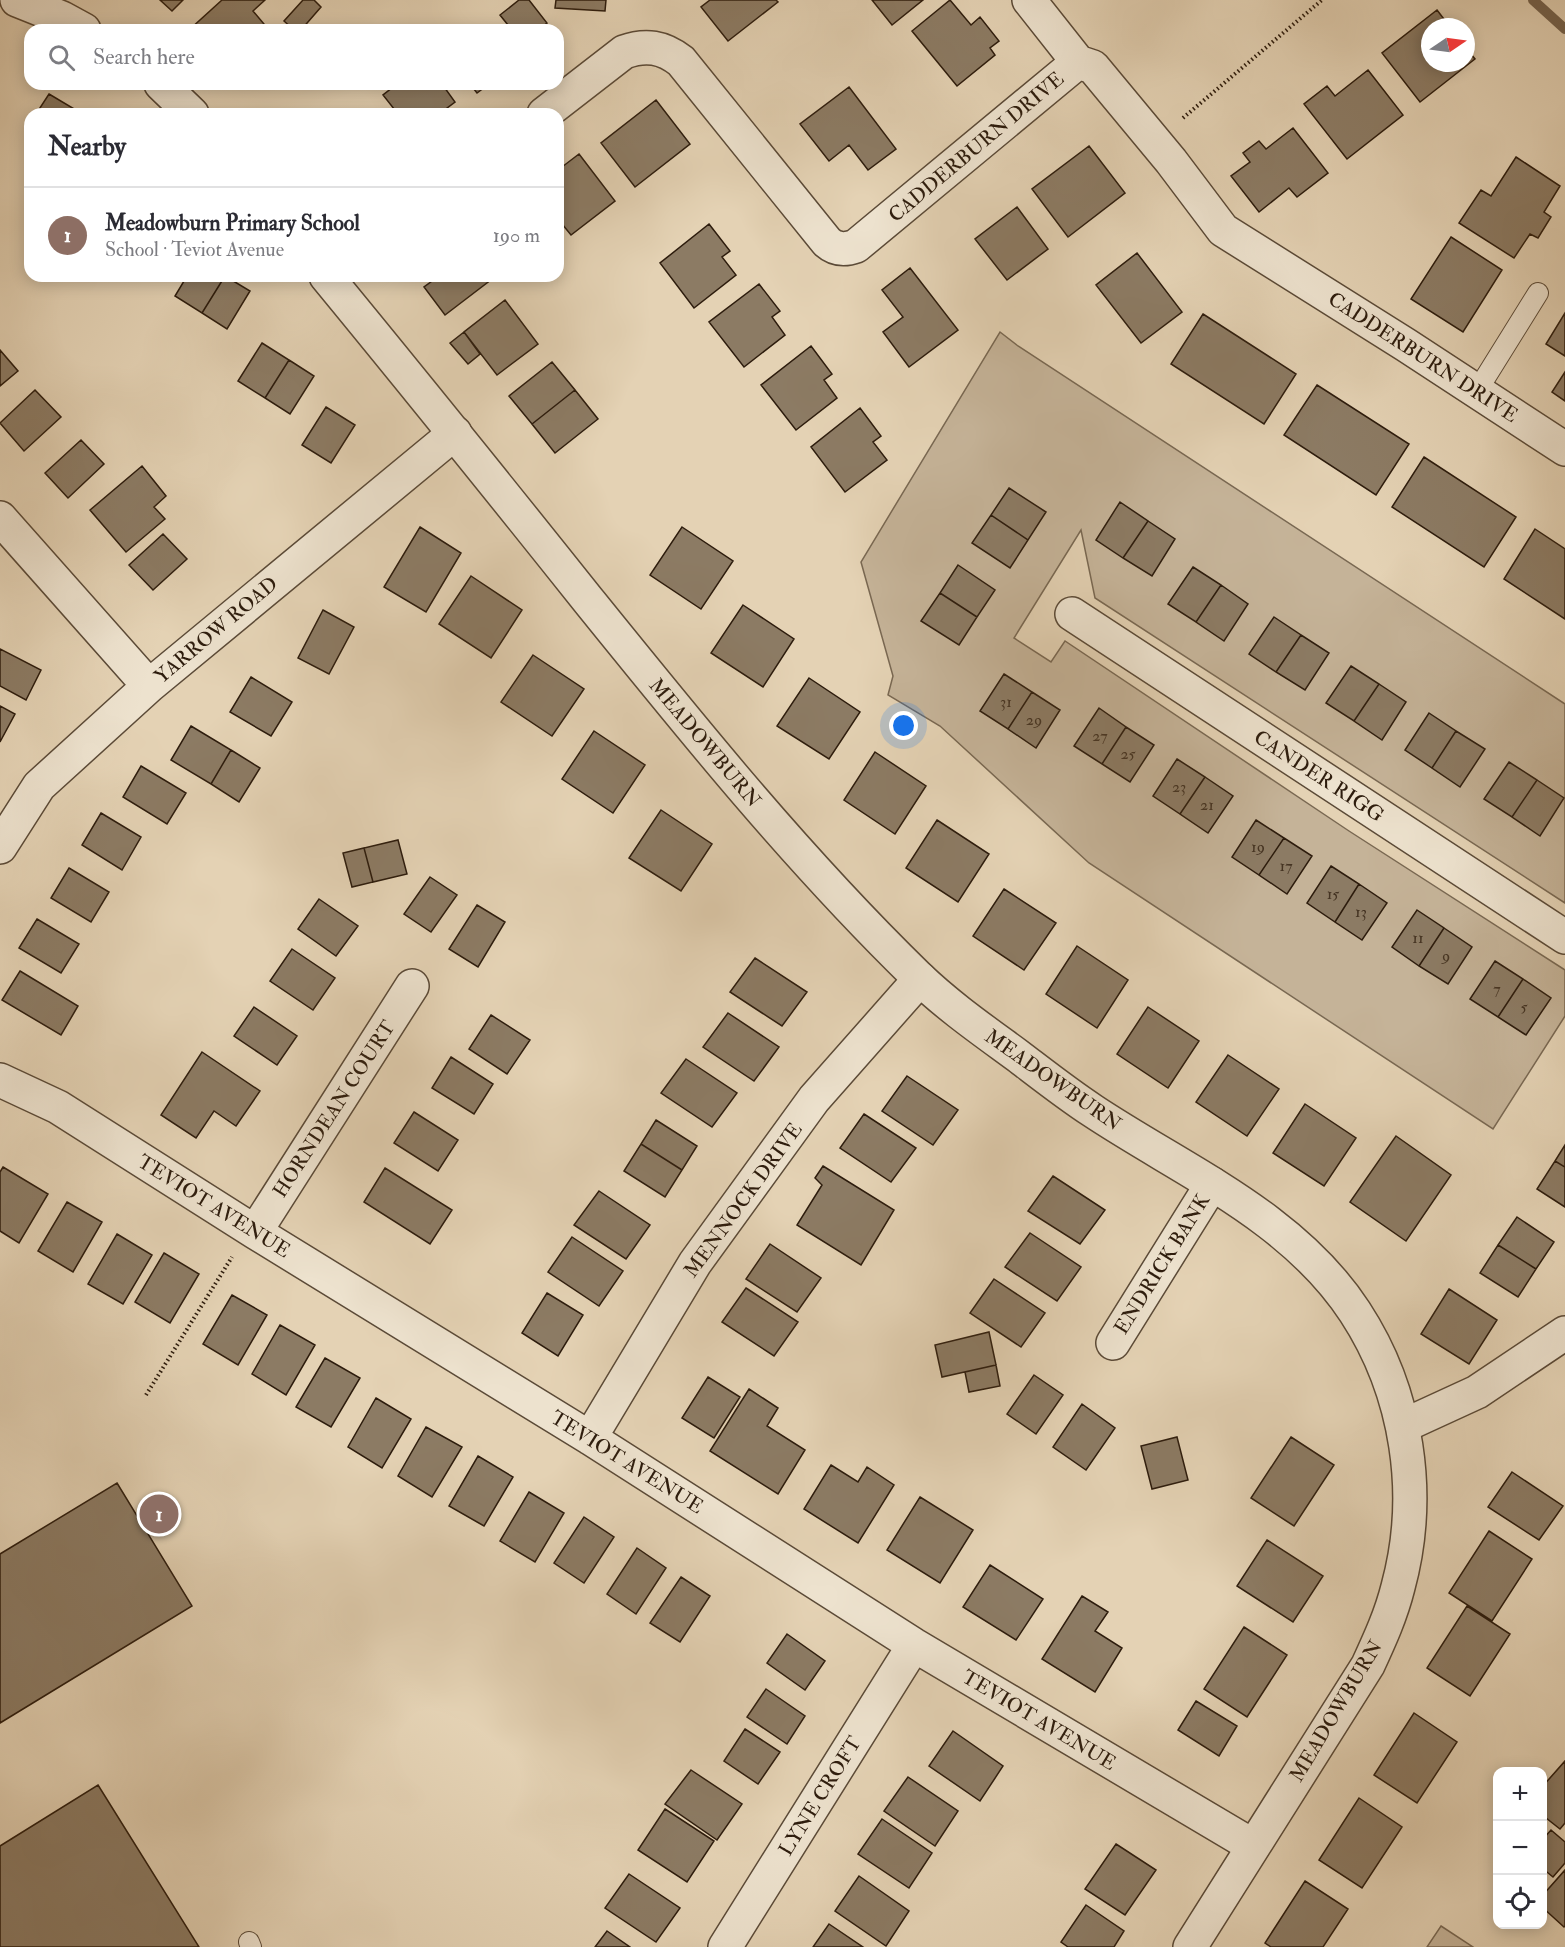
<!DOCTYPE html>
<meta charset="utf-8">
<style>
body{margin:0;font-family:"IM FELL Double Pica",serif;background:#f7f7f7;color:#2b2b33}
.controls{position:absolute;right:18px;bottom:18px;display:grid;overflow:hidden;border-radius:12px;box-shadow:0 3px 15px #0003}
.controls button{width:54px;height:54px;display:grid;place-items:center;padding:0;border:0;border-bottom:2px solid #e1e1e2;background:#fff;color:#2b2b33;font:30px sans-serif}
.compass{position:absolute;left:1421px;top:18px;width:54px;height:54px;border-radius:50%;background:#fff;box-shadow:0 3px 15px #0003;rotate:77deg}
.you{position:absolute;left:904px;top:726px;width:21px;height:21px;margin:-15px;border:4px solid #fff;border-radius:50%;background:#1a73e8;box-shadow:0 0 0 9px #1a73e833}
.badge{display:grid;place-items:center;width:39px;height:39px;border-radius:50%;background:#8f2418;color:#fff;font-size:20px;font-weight:700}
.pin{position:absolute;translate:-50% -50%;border:3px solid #fff;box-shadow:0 2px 6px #0006}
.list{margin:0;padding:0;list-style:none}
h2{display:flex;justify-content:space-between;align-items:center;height:78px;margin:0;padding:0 24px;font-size:26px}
h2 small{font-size:20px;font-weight:400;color:#7c7c81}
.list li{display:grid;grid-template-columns:39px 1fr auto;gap:18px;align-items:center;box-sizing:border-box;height:96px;padding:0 24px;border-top:2px solid #e1e1e2}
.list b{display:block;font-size:22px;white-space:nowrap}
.list p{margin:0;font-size:20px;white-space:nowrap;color:#7c7c81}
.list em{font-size:20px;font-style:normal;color:#7c7c81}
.icon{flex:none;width:33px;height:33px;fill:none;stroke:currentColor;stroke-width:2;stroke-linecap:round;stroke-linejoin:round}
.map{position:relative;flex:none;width:1565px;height:1947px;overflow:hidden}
.search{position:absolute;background:#fff;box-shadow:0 3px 15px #0003;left:24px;top:24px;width:540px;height:66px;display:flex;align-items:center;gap:15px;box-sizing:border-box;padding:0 21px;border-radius:18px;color:#7c7c81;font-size:22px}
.panel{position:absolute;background:#fff;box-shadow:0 3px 15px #0003;left:24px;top:108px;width:540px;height:174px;border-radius:18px}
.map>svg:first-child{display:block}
.green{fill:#c5b398;stroke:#796852;stroke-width:1.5}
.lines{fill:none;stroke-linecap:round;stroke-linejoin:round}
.stream{stroke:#76644f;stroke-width:10}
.building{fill:#8c7b64;stroke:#2d1c0d;stroke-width:1.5}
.service-casing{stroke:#5b4a37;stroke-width:22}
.minor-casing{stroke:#5b4a37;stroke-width:36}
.tertiary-casing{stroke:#5b4a37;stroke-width:36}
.path{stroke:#2d1c0d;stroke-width:4;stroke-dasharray:1.5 3;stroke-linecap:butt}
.service{stroke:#ede2ce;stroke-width:20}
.minor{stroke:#ede2ce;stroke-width:33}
.tertiary{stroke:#ede2ce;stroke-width:33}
.labels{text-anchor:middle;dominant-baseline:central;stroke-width:6;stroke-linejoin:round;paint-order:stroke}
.number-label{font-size:16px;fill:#453423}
.street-label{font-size:20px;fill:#2d1c0d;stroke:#ede2ce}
</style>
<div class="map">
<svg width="1565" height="1947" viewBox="0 0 1565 1947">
<rect width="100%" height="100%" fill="#e4d2b4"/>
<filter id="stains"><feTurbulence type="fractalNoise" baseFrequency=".00333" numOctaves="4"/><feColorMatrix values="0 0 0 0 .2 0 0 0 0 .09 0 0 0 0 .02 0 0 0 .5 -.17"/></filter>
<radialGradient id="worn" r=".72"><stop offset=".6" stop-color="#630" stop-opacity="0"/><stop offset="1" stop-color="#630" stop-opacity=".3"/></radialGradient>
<path class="green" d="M 1000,332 L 1018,346 L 1565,704 L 1565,903 L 1095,598 L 1081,530 L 1014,638 L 1051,662 L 1065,641 L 1349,831 L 1565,970 L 1565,1016 L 1493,1129 L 1089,863 L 940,726 L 888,695 L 893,676 L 861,562 Z
M 1441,1926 L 1473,1947 L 1427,1947 Z"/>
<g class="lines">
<path class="stream" d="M 1533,0 L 1565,29"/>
</g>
<path class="building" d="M 160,0 L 183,0 L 172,11 Z
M 222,0 L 265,0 L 253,11 L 269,30 L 189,30 Z
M 303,0 L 314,0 L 321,7 L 301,30 L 294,30 L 284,21 Z
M 519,0 L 529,0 L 547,23 L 538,30 L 512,30 L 500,15 Z
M 556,0 L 606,0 L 605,11 L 555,8 Z
M 710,0 L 776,0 L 778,2 L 728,41 L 701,7 Z
M 872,0 L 923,0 L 892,25 Z
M 950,0 L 971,25 L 980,17 L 999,41 L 990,48 L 995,55 L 957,86 L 912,31 Z
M 1437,10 L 1450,27 L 1430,27 L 1430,63 L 1466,63 L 1466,48 L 1475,59 L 1420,102 L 1382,53 Z
M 1368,70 L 1403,115 L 1347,159 L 1304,104 L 1327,86 L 1335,96 Z
M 397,84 L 442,84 L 455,102 L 439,114 L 398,114 L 383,95 Z
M 470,84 L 489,84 L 477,93 Z
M 849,87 L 896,149 L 868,170 L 849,145 L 829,161 L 800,124 Z
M 49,94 L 76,110 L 74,114 L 36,114 Z
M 656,100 L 690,144 L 635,187 L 601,143 Z
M 1293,128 L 1328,173 L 1297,197 L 1289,188 L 1259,212 L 1231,176 L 1250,162 L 1243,153 L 1259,141 L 1266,149 Z
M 1089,146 L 1125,193 L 1068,237 L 1032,189 Z
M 579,154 L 615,201 L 571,235 L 558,219 L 558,170 Z
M 1516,157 L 1560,186 L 1544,212 L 1551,217 L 1538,238 L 1530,234 L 1514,258 L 1459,223 L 1481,190 L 1491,196 Z
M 1017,207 L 1048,249 L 1007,280 L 975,239 Z
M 709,224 L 730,251 L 722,257 L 736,275 L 694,308 L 660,263 Z
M 1451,237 L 1502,270 L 1463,332 L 1411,299 Z
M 1137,253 L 1182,312 L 1141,343 L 1096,285 Z
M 910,268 L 958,330 L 909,367 L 883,332 L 903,317 L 882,290 Z
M 187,276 L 225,276 L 202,313 L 175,296 Z
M 225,276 L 250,291 L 227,329 L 202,313 Z
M 439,276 L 496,276 L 445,315 L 424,287 Z
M 759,284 L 780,311 L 772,317 L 785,335 L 744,367 L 709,322 Z
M 505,300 L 538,344 L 497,375 L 464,332 Z
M 1565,313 L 1565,356 L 1546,344 Z
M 1203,314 L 1296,374 L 1264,424 L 1171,364 Z
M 464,332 L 480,354 L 468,364 L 450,343 Z
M 262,343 L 289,360 L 265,398 L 238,381 Z
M 811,346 L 832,374 L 824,380 L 837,398 L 796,430 L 761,385 Z
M 0,350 L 18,371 L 0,386 Z
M 289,360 L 314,376 L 290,414 L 265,398 Z
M 552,362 L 575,390 L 532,424 L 509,396 Z
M 1565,372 L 1565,401 L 1552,392 Z
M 1317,385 L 1409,444 L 1376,495 L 1284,435 Z
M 35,390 L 61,417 L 24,451 L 0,423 Z
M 575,390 L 598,419 L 555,453 L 532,424 Z
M 326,407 L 355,425 L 331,463 L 302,445 Z
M 860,408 L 881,436 L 873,442 L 887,460 L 845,492 L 811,447 Z
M 81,440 L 104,464 L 68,498 L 45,473 Z
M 1424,457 L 1516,517 L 1484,567 L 1392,507 Z
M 142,466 L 166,496 L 154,507 L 165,519 L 126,552 L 90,510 Z
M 1009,488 L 1046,512 L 1028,540 L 991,515 Z
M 1120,502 L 1148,521 L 1123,558 L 1096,540 Z
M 991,515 L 1028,540 L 1010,568 L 972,543 Z
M 1148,521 L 1175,539 L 1152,576 L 1123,558 Z
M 420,527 L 461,553 L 426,612 L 384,587 Z
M 682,527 L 733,561 L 701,609 L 650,575 Z
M 1535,529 L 1565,549 L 1565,619 L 1504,579 Z
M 163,534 L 187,559 L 153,590 L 129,565 Z
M 958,565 L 995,590 L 977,617 L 940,593 Z
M 1193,567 L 1221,585 L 1196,622 L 1168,604 Z
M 471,576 L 522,610 L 491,658 L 439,624 Z
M 1221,585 L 1248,604 L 1224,641 L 1196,622 Z
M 940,593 L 977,617 L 959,645 L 921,621 Z
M 743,605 L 794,639 L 763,687 L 711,653 Z
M 323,610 L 354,627 L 329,674 L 298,658 Z
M 1274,617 L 1301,635 L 1276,672 L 1249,654 Z
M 1301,635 L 1329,653 L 1305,690 L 1276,672 Z
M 0,649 L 41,670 L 26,700 L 0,686 Z
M 533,655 L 584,689 L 552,736 L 501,702 Z
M 1351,666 L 1379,684 L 1354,721 L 1326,703 Z
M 1004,674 L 1032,692 L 1008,729 L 980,711 Z
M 251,677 L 292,702 L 271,736 L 230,712 Z
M 809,678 L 860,712 L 829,759 L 777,726 Z
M 1379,684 L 1406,702 L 1382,740 L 1354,721 Z
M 1032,692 L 1060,710 L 1036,748 L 1008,729 Z
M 0,706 L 15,714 L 0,742 Z
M 1099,708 L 1126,727 L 1102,764 L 1074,746 Z
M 1429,713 L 1456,731 L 1432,768 L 1405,750 Z
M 191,726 L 231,750 L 211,784 L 171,760 Z
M 1126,727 L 1154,745 L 1130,782 L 1102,764 Z
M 594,731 L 645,765 L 613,813 L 562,779 Z
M 1456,731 L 1485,749 L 1460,787 L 1432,768 Z
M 231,750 L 260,768 L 239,802 L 211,784 Z
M 875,752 L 926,786 L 895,834 L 844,800 Z
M 1177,759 L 1205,777 L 1180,814 L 1153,796 Z
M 1509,762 L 1537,780 L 1512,817 L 1484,799 Z
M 141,766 L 186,793 L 167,824 L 123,797 Z
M 1205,777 L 1233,796 L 1208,833 L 1180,814 Z
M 1537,780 L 1564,798 L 1540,836 L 1512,817 Z
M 661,810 L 712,844 L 681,891 L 629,858 Z
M 101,813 L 141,837 L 122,870 L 82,845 Z
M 937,820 L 989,854 L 958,902 L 906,868 Z
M 1256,820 L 1284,838 L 1259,875 L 1232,857 Z
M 1284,838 L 1312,856 L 1287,894 L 1259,875 Z
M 398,840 L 407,874 L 373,882 L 364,848 Z
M 364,848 L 373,882 L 352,887 L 343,853 Z
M 1331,866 L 1359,884 L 1335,922 L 1307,903 Z
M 69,868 L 109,892 L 91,922 L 51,898 Z
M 430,877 L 457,895 L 431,932 L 404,914 Z
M 1359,884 L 1387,903 L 1362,940 L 1335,922 Z
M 1004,889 L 1056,923 L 1024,970 L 973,936 Z
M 319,899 L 358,926 L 336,956 L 298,929 Z
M 477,905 L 505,922 L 478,967 L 449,949 Z
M 1417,910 L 1444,928 L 1419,966 L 1392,947 Z
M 37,919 L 79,944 L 61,973 L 19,948 Z
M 1444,928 L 1472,947 L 1448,984 L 1419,966 Z
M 1077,946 L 1128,980 L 1097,1028 L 1046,994 Z
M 292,949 L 335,978 L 313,1010 L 270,981 Z
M 755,958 L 807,992 L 782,1026 L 730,992 Z
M 1495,961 L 1523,979 L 1498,1017 L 1470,999 Z
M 20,971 L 78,1006 L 61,1035 L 2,1000 Z
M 1523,979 L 1551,998 L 1526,1035 L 1498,1017 Z
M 254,1007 L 297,1036 L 277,1065 L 234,1036 Z
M 1148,1007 L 1199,1041 L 1168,1088 L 1117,1054 Z
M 728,1013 L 779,1047 L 754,1081 L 703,1047 Z
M 491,1015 L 530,1040 L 507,1074 L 469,1049 Z
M 202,1052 L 260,1091 L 236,1126 L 214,1111 L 196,1138 L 161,1115 Z
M 1228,1055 L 1279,1089 L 1247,1136 L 1196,1102 Z
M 451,1057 L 493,1084 L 474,1114 L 432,1088 Z
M 686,1059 L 737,1093 L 712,1127 L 661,1093 Z
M 907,1076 L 958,1110 L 933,1145 L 882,1111 Z
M 1305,1104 L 1356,1138 L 1324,1186 L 1273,1153 Z
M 414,1112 L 458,1140 L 438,1171 L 394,1143 Z
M 864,1114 L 916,1148 L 891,1182 L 840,1148 Z
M 656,1120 L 697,1146 L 682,1170 L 641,1144 Z
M 1396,1136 L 1451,1175 L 1406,1241 L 1350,1202 Z
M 641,1144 L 682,1170 L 665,1197 L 624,1171 Z
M 1565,1145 L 1565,1167 L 1555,1161 Z
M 1555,1161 L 1565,1167 L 1565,1207 L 1537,1189 Z
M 823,1166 L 894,1210 L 861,1265 L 797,1225 L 822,1185 L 815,1178 Z
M 3,1167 L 48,1194 L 19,1243 L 0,1231 L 0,1172 Z
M 385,1168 L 452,1210 L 430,1244 L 364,1202 Z
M 1053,1176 L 1105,1210 L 1080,1244 L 1028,1211 Z
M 599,1191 L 650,1225 L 626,1259 L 574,1225 Z
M 67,1202 L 102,1222 L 73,1272 L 38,1251 Z
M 1517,1217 L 1554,1242 L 1536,1269 L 1498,1245 Z
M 1030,1233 L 1081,1267 L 1057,1301 L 1005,1267 Z
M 117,1234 L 152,1255 L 123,1304 L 88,1284 Z
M 572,1237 L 623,1271 L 599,1306 L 548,1272 Z
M 770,1244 L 821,1278 L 797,1312 L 746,1279 Z
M 1498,1245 L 1536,1269 L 1518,1297 L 1480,1273 Z
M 164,1253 L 199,1274 L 170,1323 L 135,1302 Z
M 994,1279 L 1045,1313 L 1021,1347 L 970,1313 Z
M 746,1288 L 798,1322 L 774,1356 L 722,1322 Z
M 1449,1289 L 1497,1320 L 1469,1364 L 1421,1334 Z
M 547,1293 L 583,1315 L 558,1356 L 522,1333 Z
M 232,1295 L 267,1315 L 238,1365 L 203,1344 Z
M 280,1325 L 315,1345 L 286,1395 L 252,1374 Z
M 989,1332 L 996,1365 L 942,1377 L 935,1345 Z
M 325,1358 L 360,1378 L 331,1427 L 296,1407 Z
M 996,1365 L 1000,1386 L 969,1392 L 965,1372 Z
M 1034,1375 L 1063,1395 L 1036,1434 L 1007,1414 Z
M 708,1377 L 740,1397 L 714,1438 L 682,1418 Z
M 749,1389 L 778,1408 L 767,1426 L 805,1450 L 778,1494 L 710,1451 Z
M 376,1398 L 411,1419 L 382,1468 L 348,1447 Z
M 1082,1404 L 1115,1428 L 1086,1470 L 1053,1447 Z
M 426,1427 L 462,1447 L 432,1497 L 398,1476 Z
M 1177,1437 L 1188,1480 L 1152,1489 L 1141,1446 Z
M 1291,1437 L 1334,1465 L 1294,1526 L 1251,1498 Z
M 478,1456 L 513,1477 L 484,1526 L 449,1506 Z
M 831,1465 L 858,1482 L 867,1467 L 894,1485 L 858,1543 L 804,1509 Z
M 1512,1472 L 1563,1506 L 1539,1540 L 1488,1507 Z
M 117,1483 L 192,1606 L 0,1723 L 0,1554 Z
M 529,1492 L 564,1513 L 535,1562 L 500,1541 Z
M 920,1497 L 973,1530 L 940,1583 L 887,1550 Z
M 584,1517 L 614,1537 L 584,1583 L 554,1563 Z
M 1489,1531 L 1532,1559 L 1492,1621 L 1449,1593 Z
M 1267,1540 L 1323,1576 L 1293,1622 L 1237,1586 Z
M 637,1548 L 666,1568 L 636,1614 L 607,1594 Z
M 990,1565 L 1043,1599 L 1016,1640 L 963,1607 Z
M 681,1577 L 710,1596 L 680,1642 L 650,1623 Z
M 1082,1596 L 1108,1612 L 1095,1631 L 1122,1648 L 1095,1692 L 1042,1659 Z
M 1467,1606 L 1510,1634 L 1470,1696 L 1427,1668 Z
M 1244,1627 L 1287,1655 L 1247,1717 L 1204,1689 Z
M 787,1634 L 825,1661 L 805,1690 L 767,1663 Z
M 766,1689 L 805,1716 L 787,1744 L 747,1717 Z
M 1196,1701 L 1237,1726 L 1219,1756 L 1178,1730 Z
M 1414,1713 L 1457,1742 L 1417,1803 L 1374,1775 Z
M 745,1729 L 780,1752 L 758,1784 L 724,1761 Z
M 953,1731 L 1003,1766 L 980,1801 L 929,1766 Z
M 1565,1761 L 1565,1823 L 1560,1829 L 1546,1818 L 1542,1822 L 1542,1787 Z
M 691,1770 L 742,1804 L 717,1840 L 665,1804 Z
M 908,1777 L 958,1811 L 935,1846 L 884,1811 Z
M 98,1785 L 199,1947 L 0,1947 L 0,1846 Z
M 1359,1798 L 1402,1827 L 1362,1888 L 1319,1860 Z
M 665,1809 L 714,1841 L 687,1882 L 638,1850 Z
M 882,1819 L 932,1853 L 909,1888 L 858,1854 Z
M 1551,1830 L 1565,1842 L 1565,1863 L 1553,1877 L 1542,1868 L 1542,1840 Z
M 1116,1844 L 1156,1870 L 1125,1915 L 1085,1889 Z
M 1565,1870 L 1565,1926 L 1564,1927 L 1542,1907 L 1542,1896 Z
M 629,1874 L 680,1908 L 656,1942 L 605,1908 Z
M 859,1876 L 909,1911 L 886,1946 L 835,1911 Z
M 1305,1881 L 1348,1909 L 1323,1947 L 1271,1947 L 1265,1943 Z
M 1086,1905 L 1124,1931 L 1114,1947 L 1068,1947 L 1061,1942 Z
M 829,1924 L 863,1947 L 813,1947 Z
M 607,1931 L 630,1947 L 595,1947 Z"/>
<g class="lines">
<g class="service-casing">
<path id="service" d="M 1477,391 L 1538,293
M 249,1942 L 251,1947"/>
</g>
<g class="minor-casing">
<path id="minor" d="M 1029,0 L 1078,62
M 544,114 L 624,52 C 646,44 663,47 681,61 L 827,242 C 836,250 845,250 856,246 L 1078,62 L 1093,67 L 1171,161 L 1223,230 L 1406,345 L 1565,449
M 0,518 L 149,686
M 1072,614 L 1565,937
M 0,847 L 39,786 L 149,686 L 455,433
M 0,1080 L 58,1107 L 255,1232 L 590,1438 L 914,1645 L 1253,1846
M 255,1232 L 412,986
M 1113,1343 L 1212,1184
M 1403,1426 L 1477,1392 L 1565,1333
M 590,1438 L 695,1263 L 814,1099 L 920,979
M 725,1947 L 914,1645"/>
</g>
<g class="tertiary-casing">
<path id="tertiary" d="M 17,0 L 62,18 L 84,30
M 161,84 L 192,114
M 326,276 C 414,383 501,491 588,600 C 693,730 797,859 917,976 C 948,1006 984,1031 1018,1056 C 1043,1075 1067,1094 1093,1111 C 1185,1172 1293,1217 1355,1312 C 1408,1393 1423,1495 1398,1587 C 1391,1615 1380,1639 1368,1665 L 1190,1947"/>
</g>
<path class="path" d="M 1183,118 L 1322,0
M 146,1395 L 232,1257"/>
<use href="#service" class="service"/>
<use href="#minor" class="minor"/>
<use href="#tertiary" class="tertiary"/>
</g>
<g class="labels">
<g class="number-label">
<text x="1006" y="702">31</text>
<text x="1034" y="720">29</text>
<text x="1100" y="736">27</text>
<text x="1128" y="754">25</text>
<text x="1179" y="787">23</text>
<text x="1207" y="805">21</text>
<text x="1258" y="847">19</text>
<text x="1286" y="866">17</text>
<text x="1333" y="894">15</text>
<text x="1361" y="912">13</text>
<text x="1418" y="938">11</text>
<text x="1446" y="956">9</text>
<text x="1497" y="989">7</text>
<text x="1524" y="1007">5</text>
</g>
<g class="street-label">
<text transform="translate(976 147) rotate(-40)">CADDERBURN DRIVE</text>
<text transform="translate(1423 357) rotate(33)">CADDERBURN DRIVE</text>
<text transform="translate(216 630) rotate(-40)">YARROW ROAD</text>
<text transform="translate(705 743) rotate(50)">MEADOWBURN</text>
<text transform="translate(1319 776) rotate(33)">CANDER RIGG</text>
<text transform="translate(1053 1080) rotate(35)">MEADOWBURN</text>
<text transform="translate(334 1109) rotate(-57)">HORNDEAN COURT</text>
<text transform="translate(743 1200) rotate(-54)">MENNOCK DRIVE</text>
<text transform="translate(214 1206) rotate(32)">TEVIOT AVENUE</text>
<text transform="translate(1162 1264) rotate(-58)">ENDRICK BANK</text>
<text transform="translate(627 1462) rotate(32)">TEVIOT AVENUE</text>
<text transform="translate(1336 1711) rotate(-59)">MEADOWBURN</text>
<text transform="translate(1039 1720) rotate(31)">TEVIOT AVENUE</text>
<text transform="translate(820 1796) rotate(-58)">LYNE CROFT</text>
</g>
</g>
<rect width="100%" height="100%" filter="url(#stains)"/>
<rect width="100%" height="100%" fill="url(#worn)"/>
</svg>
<div class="controls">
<button>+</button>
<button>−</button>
<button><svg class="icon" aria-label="locate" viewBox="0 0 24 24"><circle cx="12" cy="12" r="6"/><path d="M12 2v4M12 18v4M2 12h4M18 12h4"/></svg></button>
</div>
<svg class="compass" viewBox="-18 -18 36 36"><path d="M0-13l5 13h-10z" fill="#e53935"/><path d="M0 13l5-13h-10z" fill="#7c7c81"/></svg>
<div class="you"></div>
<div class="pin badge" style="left:159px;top:1514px;background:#8d6e63">1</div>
<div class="search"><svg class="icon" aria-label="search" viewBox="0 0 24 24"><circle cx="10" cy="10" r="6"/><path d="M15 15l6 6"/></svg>Search here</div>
<section class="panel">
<h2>Nearby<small></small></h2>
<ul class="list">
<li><span class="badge" style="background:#8d6e63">1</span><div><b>Meadowburn Primary School</b><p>School · Teviot Avenue</p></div><em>190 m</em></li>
</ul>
</section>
</div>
